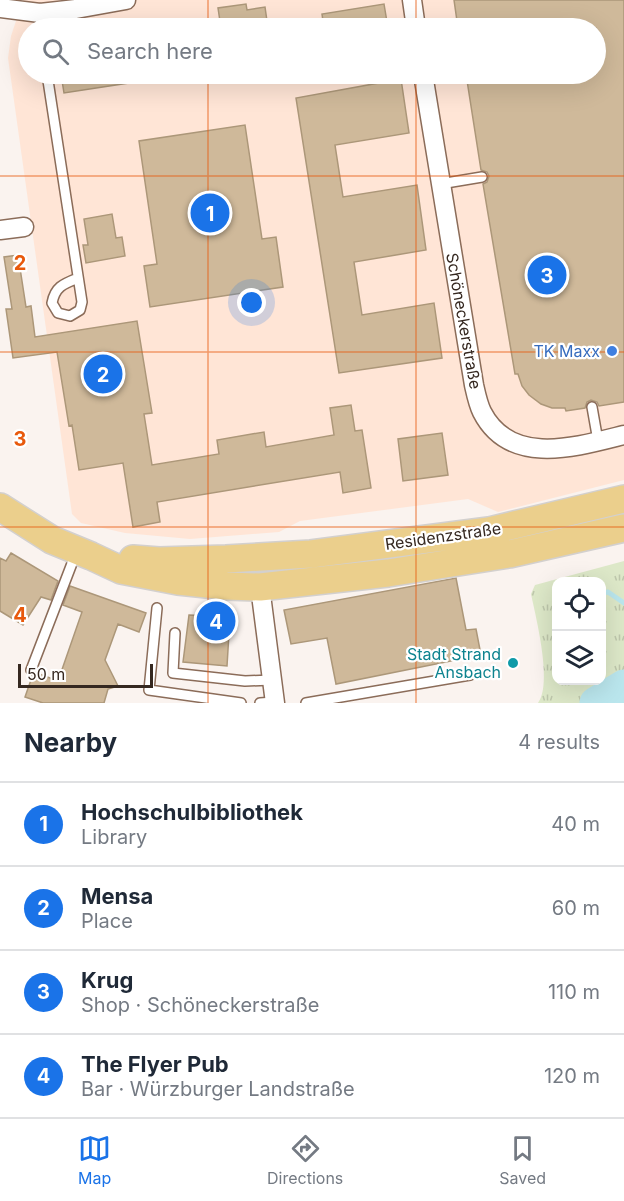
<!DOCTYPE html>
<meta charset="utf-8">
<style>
body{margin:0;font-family:Inter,sans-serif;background:#f2f2f3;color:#1f2937}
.controls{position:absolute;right:18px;bottom:18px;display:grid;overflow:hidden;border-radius:12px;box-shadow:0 6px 24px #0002}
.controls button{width:54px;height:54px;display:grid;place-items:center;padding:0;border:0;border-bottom:2px solid #e0e1e3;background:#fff;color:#1f2937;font:30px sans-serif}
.scale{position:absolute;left:18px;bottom:15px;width:135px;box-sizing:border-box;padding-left:6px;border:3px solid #352820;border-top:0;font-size:16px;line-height:21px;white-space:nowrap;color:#352820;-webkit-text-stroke:4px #fff;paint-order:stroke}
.you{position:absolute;left:252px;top:303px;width:21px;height:21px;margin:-15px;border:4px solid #fff;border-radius:50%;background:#1a73e8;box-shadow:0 0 0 9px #1a73e833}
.badge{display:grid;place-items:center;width:39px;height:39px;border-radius:50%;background:#1a73e8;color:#fff;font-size:20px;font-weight:700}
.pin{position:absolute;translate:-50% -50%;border:3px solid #fff;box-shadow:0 2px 6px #0006}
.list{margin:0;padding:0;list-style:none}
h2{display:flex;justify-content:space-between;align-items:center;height:78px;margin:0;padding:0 24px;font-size:26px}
h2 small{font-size:20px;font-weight:400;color:#747a83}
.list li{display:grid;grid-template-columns:39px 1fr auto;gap:18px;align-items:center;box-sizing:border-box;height:84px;padding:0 24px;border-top:2px solid #e0e1e3}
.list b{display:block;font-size:22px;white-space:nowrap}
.list p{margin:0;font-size:20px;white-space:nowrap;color:#747a83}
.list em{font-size:20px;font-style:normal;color:#747a83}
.icon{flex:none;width:33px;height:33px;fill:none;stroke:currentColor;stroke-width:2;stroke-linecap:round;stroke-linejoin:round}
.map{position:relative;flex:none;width:624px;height:703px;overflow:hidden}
.search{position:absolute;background:#fff;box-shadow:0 6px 24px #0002;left:18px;right:18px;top:18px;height:66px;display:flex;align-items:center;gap:15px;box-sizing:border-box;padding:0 21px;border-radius:33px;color:#747a83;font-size:22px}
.sheet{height:414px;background:#fff}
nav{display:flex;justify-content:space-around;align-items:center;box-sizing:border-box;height:84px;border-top:2px solid #e0e1e3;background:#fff;font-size:16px;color:#747a83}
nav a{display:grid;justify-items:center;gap:3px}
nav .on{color:#1a73e8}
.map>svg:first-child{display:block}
.built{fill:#ffe5d6;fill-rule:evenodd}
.grass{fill:url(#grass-tufts);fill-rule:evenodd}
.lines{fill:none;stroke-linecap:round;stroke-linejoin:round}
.stream{stroke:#bae6ed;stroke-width:5}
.river{stroke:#bae6ed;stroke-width:33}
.building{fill:#cfb99a;stroke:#ac9779;stroke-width:1.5}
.service-casing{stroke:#8b6c59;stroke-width:12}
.minor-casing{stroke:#8b6c59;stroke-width:21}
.primary-casing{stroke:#d3d0ce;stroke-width:30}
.service{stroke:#fff;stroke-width:9}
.minor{stroke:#fff;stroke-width:18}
.primary{stroke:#ebcf8c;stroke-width:27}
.grid{fill:none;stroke:#e8590c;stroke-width:1.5;stroke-opacity:0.55}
.shop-dot{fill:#3f7fe0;stroke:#fff;stroke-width:2}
.culture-dot{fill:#0f9aa8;stroke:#fff;stroke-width:2}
.labels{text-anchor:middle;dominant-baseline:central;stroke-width:4.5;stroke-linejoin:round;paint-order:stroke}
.street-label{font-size:16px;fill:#352820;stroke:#fff}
.shop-label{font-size:16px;fill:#366cbe;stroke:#fff;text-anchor:end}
.culture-label{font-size:16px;fill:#0d838f;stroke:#fff;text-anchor:end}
.grid-label{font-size:20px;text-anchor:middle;font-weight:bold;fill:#e8590c;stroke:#fff;stroke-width:4.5;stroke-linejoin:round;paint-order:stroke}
</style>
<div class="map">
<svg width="624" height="703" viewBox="0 0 624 703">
<defs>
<pattern id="grass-tufts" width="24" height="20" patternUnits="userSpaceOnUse" patternTransform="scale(1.5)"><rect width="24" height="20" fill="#dde8c8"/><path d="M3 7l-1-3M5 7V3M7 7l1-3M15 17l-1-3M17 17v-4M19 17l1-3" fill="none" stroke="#bec7ac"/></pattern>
</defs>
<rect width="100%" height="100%" fill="#faf3ef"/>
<path class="built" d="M 23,0 L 624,0 L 624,480 L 498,512 L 468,499 L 300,521 L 279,532 L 190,539 L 125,533 L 81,523 L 72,514 L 8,58 L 11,36 ZM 28,28 L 596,28 L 596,74 L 28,74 Z"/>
<path class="grass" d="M 624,561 L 624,703 L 538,703 C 553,684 536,618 531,594 L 535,585 ZM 556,582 L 602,582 L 602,680 L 556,680 Z"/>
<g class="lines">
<path class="stream" d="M 602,593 L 608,592 L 624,603"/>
<path class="river" d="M 596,703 L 624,686"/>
</g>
<path class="building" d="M 454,0 L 624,0 L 624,402 L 599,406 L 597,402 L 591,400 L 587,402 L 585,408 L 566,411 L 565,408 L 552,408 L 541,404 L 529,395 L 522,386 L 518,374 L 515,374 L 483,184 L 487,182 L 489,176 L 487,172 L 481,170 L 466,74 L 596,74 L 596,28 L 458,28 Z
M 246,4 L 247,10 L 265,7 L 268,28 L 221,28 L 218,8 Z
M 384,4 L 388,28 L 324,28 L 322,14 Z
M 61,74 L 134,74 L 135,82 L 64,93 Z
M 401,79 L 409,133 L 335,145 L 343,197 L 417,185 L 426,250 L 354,262 L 362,315 L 434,303 L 442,358 L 339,373 L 296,98 Z
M 245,125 L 262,239 L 276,237 L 283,287 L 150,307 L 144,266 L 157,264 L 139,141 Z
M 112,214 L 116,238 L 122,237 L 125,256 L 86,263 L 83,245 L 88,245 L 84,219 Z
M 18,255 L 26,307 L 31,306 L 35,337 L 137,321 L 152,413 L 144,414 L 152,465 L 219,454 L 217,440 L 264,432 L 266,447 L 334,435 L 330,408 L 351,405 L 355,431 L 362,430 L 371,488 L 343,493 L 340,472 L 157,502 L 160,522 L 133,527 L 123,463 L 79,470 L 72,425 L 69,426 L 57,352 L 13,358 L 6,309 L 12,309 L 4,257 Z
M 442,433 L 448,475 L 403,481 L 398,439 Z
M 11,553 L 58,581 L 51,600 L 41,597 L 23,625 L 0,611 L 0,558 L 6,561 Z
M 456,578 L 466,630 L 476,629 L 481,655 L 336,684 L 327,638 L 291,644 L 284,610 Z
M 70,586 L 146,613 L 139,632 L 118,624 L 105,660 L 118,686 L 108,689 L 104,703 L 43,703 L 25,697 L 32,677 L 37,673 L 58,681 L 82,612 L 63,605 Z
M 189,615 L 230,617 L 227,666 L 183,662 Z"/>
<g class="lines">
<g class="service-casing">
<path id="service" d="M 40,13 L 41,28
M 47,74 L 82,302 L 80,310 L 70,316 L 58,313 L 52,303 C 55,287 63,284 78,278
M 440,184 L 482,177
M 592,407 L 598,441
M 157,608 L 149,690 L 241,703
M 175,633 L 173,673 L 245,681 L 272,680
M 31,670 L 76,553
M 260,703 L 274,702
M 306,703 L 470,675"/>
</g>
<g class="minor-casing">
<path id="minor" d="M 412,0 L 416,28
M 0,8 L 40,13 L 76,9 L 126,0
M 423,74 L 474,385 C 476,394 478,404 482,412 C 510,467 576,447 624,435
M 0,230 L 24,227
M 260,587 L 275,703"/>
</g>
<g class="primary-casing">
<path id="primary" d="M 0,507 L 52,540 L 91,556 L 121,570 L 178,581 L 226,586 L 260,587 L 388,573 L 509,554 L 624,528
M 133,559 L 159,561 L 226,559 L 311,554 L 489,531 L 624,499"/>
</g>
<use href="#service" class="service"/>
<use href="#minor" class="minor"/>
<use href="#primary" class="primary"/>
</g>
<path class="grid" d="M 208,0 L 208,28M 416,0 L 416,28M 208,74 L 208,703M 416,74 L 416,703M 0,176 L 624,176M 0,352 L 624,352M 0,527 L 624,527"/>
<circle class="shop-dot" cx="612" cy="351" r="6"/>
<circle class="culture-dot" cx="513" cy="663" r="6"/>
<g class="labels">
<g class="street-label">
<text transform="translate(464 321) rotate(80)">Schöneckerstraße</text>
<text transform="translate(443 536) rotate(-8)">Residenzstraße</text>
</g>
<g class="shop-label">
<text x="600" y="351">TK Maxx</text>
</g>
<g class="culture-label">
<text x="501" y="654">Stadt Strand<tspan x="501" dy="18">Ansbach</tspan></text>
</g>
</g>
<g class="grid-label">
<text x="20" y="270">2</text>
<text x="20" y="446">3</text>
<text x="20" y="622">4</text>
</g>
</svg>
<div class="controls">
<button><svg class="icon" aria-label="locate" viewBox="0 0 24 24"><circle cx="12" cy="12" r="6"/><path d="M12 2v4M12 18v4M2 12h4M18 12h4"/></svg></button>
<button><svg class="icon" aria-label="layers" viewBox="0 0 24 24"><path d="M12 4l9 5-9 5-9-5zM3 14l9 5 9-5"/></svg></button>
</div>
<div class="scale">50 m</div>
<div class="you"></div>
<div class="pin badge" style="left:210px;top:213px">1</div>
<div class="pin badge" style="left:103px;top:374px">2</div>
<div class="pin badge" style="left:547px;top:275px">3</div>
<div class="pin badge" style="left:216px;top:621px">4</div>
<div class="search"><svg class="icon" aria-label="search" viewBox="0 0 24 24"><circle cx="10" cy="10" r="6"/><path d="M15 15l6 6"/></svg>Search here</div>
</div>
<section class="sheet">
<h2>Nearby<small>4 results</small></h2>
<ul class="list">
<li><span class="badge">1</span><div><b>Hochschulbibliothek</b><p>Library</p></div><em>40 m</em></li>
<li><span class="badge">2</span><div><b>Mensa</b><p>Place</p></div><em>60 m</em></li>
<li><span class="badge">3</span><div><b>Krug</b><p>Shop · Schöneckerstraße</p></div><em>110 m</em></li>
<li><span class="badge">4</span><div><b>The Flyer Pub</b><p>Bar · Würzburger Landstraße</p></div><em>120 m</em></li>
</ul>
</section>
<nav>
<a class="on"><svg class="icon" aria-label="map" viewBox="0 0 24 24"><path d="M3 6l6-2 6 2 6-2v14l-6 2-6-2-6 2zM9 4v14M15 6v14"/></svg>Map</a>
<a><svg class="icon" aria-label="directions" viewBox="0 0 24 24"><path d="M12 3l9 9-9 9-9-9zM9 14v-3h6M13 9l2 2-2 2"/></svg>Directions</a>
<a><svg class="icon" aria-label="saved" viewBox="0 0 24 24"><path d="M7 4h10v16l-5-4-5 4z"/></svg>Saved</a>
</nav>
